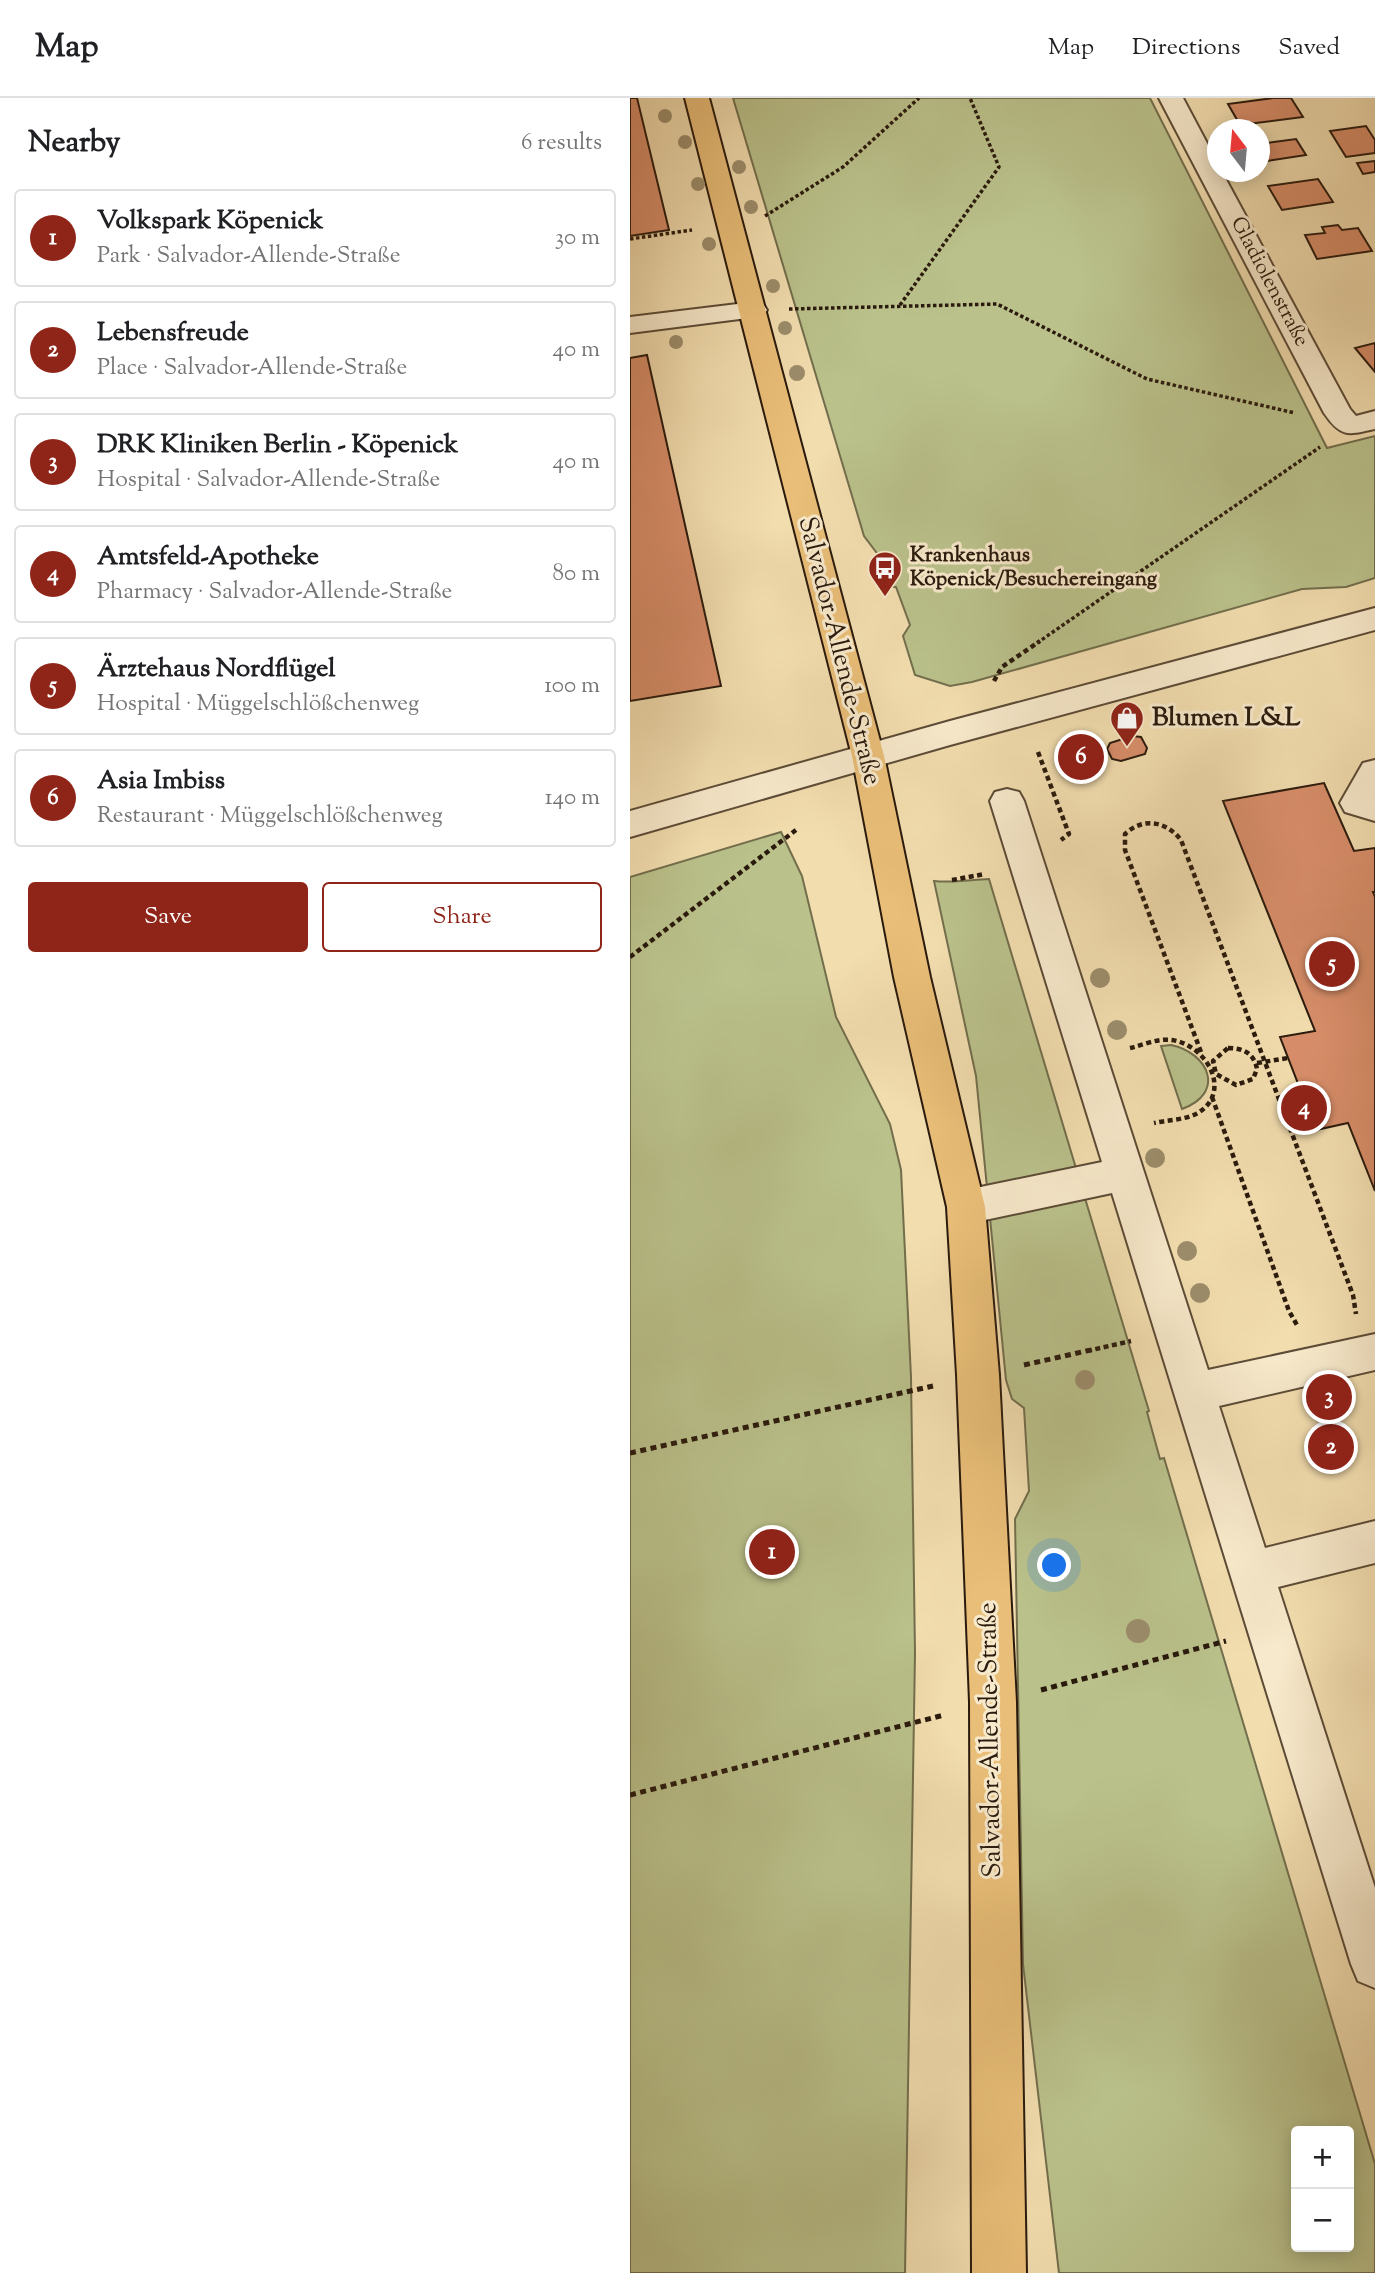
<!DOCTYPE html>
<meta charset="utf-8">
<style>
body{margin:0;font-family:"Sorts Mill Goudy",serif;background:#f2f2f2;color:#202124}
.controls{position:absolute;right:21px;bottom:21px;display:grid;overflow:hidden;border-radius:7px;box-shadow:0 4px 18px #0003}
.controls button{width:63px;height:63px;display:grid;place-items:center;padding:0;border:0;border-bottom:2px solid #e0e0e0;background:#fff;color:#202124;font:35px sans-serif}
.compass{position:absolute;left:577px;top:21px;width:63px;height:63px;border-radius:50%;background:#fff;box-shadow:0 4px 18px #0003;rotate:344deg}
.you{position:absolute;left:425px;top:1468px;width:24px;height:24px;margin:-18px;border:5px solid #fff;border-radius:50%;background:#1a73e8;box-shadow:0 0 0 10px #1a73e833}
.badge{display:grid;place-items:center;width:46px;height:46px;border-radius:50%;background:#8f2418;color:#fff;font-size:23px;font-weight:700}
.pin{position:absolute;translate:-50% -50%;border:4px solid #fff;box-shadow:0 2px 7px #0006}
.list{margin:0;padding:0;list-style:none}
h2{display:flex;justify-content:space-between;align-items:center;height:91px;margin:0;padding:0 28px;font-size:30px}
h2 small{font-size:23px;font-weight:400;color:#757577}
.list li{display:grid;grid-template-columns:46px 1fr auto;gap:21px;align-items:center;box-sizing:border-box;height:98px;margin:0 14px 14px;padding:0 14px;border:2px solid #e0e0e0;border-radius:7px}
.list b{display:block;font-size:26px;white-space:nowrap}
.list p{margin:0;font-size:23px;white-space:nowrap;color:#757577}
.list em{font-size:23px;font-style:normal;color:#757577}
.actions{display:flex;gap:14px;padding:21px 28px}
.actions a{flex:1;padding:16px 0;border:2px solid #8f2418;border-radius:7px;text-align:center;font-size:24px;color:#8f2418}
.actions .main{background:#8f2418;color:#fff}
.map{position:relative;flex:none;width:745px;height:2175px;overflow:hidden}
header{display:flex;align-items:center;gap:42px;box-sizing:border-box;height:98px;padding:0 35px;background:#fff;border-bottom:2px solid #e0e0e0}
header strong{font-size:33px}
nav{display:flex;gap:38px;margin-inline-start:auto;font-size:24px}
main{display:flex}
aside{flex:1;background:#fff}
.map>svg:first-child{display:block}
.green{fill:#bac18b;stroke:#726e4c;stroke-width:2;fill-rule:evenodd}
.building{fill:#d78d69;stroke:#2a1a0d;stroke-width:2}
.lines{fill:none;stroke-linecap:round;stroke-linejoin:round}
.minor-casing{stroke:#5c4b36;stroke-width:4}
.major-casing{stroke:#2a1a0d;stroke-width:4}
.path-far2{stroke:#2a1a0d;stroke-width:3.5;stroke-dasharray:3.5 2.5;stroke-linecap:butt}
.path-far1{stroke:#2a1a0d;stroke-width:4.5;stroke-dasharray:5 3.5;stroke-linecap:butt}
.path{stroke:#2a1a0d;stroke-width:5;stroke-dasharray:6 4.5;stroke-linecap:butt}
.minor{fill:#f7e9cb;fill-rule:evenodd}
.major{fill:#e9be78;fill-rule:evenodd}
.tree{fill:#9c8d6b}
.labels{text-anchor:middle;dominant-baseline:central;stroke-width:6;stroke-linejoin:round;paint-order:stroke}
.far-street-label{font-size:21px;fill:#2a1a0d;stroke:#f7e9cb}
.far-poi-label{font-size:21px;font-weight:bold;fill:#2a1a0d;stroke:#f7e9cb;text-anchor:start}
.street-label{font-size:26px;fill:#2a1a0d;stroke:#f7e9cb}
.poi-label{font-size:26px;font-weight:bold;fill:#2a1a0d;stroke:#f7e9cb;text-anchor:start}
</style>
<header>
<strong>Map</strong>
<nav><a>Map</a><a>Directions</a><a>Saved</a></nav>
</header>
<main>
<aside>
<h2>Nearby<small>6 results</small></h2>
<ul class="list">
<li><span class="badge">1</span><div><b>Volkspark Köpenick</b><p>Park · Salvador-Allende-Straße</p></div><em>30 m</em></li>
<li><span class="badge">2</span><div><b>Lebensfreude</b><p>Place · Salvador-Allende-Straße</p></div><em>40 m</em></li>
<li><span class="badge">3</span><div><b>DRK Kliniken Berlin - Köpenick</b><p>Hospital · Salvador-Allende-Straße</p></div><em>40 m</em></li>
<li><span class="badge">4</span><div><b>Amtsfeld-Apotheke</b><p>Pharmacy · Salvador-Allende-Straße</p></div><em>80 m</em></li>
<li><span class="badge">5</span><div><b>Ärztehaus Nordflügel</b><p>Hospital · Müggelschlößchenweg</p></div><em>100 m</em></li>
<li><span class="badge">6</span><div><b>Asia Imbiss</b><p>Restaurant · Müggelschlößchenweg</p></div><em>140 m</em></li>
</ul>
<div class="actions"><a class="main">Save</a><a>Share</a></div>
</aside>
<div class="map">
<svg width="745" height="2175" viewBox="0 0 745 2175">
<rect width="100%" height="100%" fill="#f2ddaf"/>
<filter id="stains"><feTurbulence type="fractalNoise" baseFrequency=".00286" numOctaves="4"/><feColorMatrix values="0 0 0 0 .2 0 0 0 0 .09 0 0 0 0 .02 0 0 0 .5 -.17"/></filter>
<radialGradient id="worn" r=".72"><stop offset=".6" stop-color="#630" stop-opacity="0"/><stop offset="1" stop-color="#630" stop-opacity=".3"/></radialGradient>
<path class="green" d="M 103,0 L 520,0 L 697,350 L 745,338 L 745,480 L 716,489 L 672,491 L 342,584 L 320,588 L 285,577 L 273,538 L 280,527 L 266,489 L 259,489 L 249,458 L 234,438 Z
M 151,734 L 172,778 L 206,919 L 260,1026 L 271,1072 L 281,1279 L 285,1555 L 275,2175 L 0,2175 L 0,779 Z
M 359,781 L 519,1313 L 517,1314 L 530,1361 L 534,1360 L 745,2066 L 745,2175 L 429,2175 L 393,1866 L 385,1421 L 399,1393 L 394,1310 L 382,1301 L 376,1282 L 346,978 L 304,783 C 323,785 339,782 359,781 ZM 666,2033 L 719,2033 L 719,2149 L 666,2149 Z
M 541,947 C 579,955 596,995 552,1011 L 531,948 Z"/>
<path class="building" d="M 0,0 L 7,0 L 39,132 L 0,138 Z
M 643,0 L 661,0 L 673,19 L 610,27 L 598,6 Z
M 736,28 L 745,42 L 745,55 L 716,59 L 700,33 Z
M 666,41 L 676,57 L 630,64 L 629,46 Z
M 745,63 L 745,74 L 733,76 L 727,65 Z
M 688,81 L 703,104 L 652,112 L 638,88 Z
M 708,127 L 712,132 L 728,130 L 742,153 L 687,161 L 675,137 L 695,135 L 692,129 Z
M 745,245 L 745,274 L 725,250 Z
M 17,257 L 91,588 L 0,603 L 0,260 Z
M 502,638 L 511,639 L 517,650 L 515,656 L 491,663 L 482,661 L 477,651 L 480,645 Z
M 458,649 L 465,663 L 443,668 L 437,655 Z
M 694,685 L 724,753 L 745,750 L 745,794 L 743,794 L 745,799 L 745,1093 L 718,1025 L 686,1032 L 650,939 L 685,933 L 593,703 Z"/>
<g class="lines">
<g class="minor-casing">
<path id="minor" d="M 529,0 L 553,0 L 587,64 L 587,74 L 592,74 L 720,311 L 726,318 L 745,313 L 745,331 C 718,337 711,340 694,315 Z
M 124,204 L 133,206 L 137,212 L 133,218 L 0,235 L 0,219 Z
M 745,510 L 745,532 L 320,647 L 0,739 L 0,713 L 320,623 Z
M 745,662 L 745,723 L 715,714 L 710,705 L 733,665 Z
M 377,691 L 389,694 L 394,703 L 578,1272 L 745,1236 L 745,1272 L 589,1308 L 635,1450 L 745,1423 L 745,1465 L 648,1489 L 745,1790 L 745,1890 L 728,1883 L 721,1866 L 482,1095 L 336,1126 L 322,1121 L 317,1109 L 322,1097 L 336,1092 L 472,1064 L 360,703 L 365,694 Z"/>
</g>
<g class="major-casing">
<path id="major" d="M 55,0 L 79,0 L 254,658 L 300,879 L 355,1109 L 369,1277 L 386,1604 L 396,2175 L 342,2175 L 340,1604 L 327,1277 L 317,1109 L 264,879 L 222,658 Z"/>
</g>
<path class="path-far2" d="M 135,118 L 213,69 L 289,0
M 0,141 L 62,132
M 270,207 L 369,69 L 340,0
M 159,211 L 367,206 L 517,281 L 665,315
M 407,545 L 690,349"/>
<path class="path-far1" d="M 364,583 L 372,569 L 410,543
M 408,654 L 439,736 L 431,742
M 322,782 L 355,776
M 0,859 L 166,732
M 500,950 C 513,947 528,940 542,942 C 577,947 604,995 566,1016 C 554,1022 537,1022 524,1025
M 598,950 C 613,950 624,955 627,971 L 623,981 L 606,987 L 586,976 L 583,963 Z
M 571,954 L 495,752 L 495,736 C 513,719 536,723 551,742 L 723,1197 L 726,1216
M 627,965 L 658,960
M 582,999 L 659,1213 L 667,1227
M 457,1253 L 501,1243"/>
<path class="path" d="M 394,1267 L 465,1251
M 0,1355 L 303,1288
M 411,1592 L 596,1543
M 0,1697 L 314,1617"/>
<use href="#minor" class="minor"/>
<use href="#major" class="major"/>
</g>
<g class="tree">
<circle cx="35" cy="18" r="7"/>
<circle cx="55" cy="44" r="7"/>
<circle cx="109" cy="69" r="7"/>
<circle cx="68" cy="86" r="7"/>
<circle cx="121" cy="109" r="7"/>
<circle cx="79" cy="146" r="7"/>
<circle cx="143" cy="188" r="7"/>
<circle cx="155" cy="230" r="7"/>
<circle cx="46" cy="244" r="7"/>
<circle cx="167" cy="275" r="8"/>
<circle cx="470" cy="880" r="10"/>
<circle cx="487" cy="932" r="10"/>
<circle cx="525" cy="1060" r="10"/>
<circle cx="557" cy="1153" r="10"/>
<circle cx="570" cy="1195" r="10"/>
<circle cx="455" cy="1282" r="10"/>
<circle cx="508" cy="1533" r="12"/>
</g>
<defs>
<g id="bus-pin" transform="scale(1.75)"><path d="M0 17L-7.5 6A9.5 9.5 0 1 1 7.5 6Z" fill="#8f2418" stroke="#f7e9cb"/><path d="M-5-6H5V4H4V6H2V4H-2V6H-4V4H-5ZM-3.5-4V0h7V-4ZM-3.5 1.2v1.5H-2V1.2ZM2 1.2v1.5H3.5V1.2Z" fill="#fff"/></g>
<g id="shop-pin" transform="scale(1.75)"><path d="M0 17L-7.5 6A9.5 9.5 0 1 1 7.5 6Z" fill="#8f2418" stroke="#f7e9cb"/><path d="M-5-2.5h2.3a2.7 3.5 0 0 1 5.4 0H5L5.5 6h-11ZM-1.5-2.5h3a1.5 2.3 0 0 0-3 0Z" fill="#fff"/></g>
</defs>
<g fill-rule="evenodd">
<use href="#bus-pin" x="255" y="470"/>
<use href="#shop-pin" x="497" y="620"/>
</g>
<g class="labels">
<g class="far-street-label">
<text transform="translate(639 184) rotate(62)">Gladiolenstraße</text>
</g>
<g class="far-poi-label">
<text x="280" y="458">Krankenhaus<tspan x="280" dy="24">Köpenick/Besuchereingang</tspan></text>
</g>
<g class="street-label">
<text transform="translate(209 553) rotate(76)">Salvador-Allende-Straße</text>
<text transform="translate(361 1642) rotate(-91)">Salvador-Allende-Straße</text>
</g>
<g class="poi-label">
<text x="522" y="620">Blumen L&amp;L</text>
</g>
</g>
<rect width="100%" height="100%" filter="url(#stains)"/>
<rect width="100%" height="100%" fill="url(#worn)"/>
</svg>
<div class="controls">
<button>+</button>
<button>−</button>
</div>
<svg class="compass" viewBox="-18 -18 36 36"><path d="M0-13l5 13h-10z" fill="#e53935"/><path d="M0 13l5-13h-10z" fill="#757577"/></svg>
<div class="you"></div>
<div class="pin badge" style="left:142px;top:1454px">1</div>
<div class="pin badge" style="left:701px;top:1349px">2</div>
<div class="pin badge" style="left:699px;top:1299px">3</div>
<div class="pin badge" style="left:674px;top:1010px">4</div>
<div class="pin badge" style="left:702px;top:866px">5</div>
<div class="pin badge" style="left:451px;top:659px">6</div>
</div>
</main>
